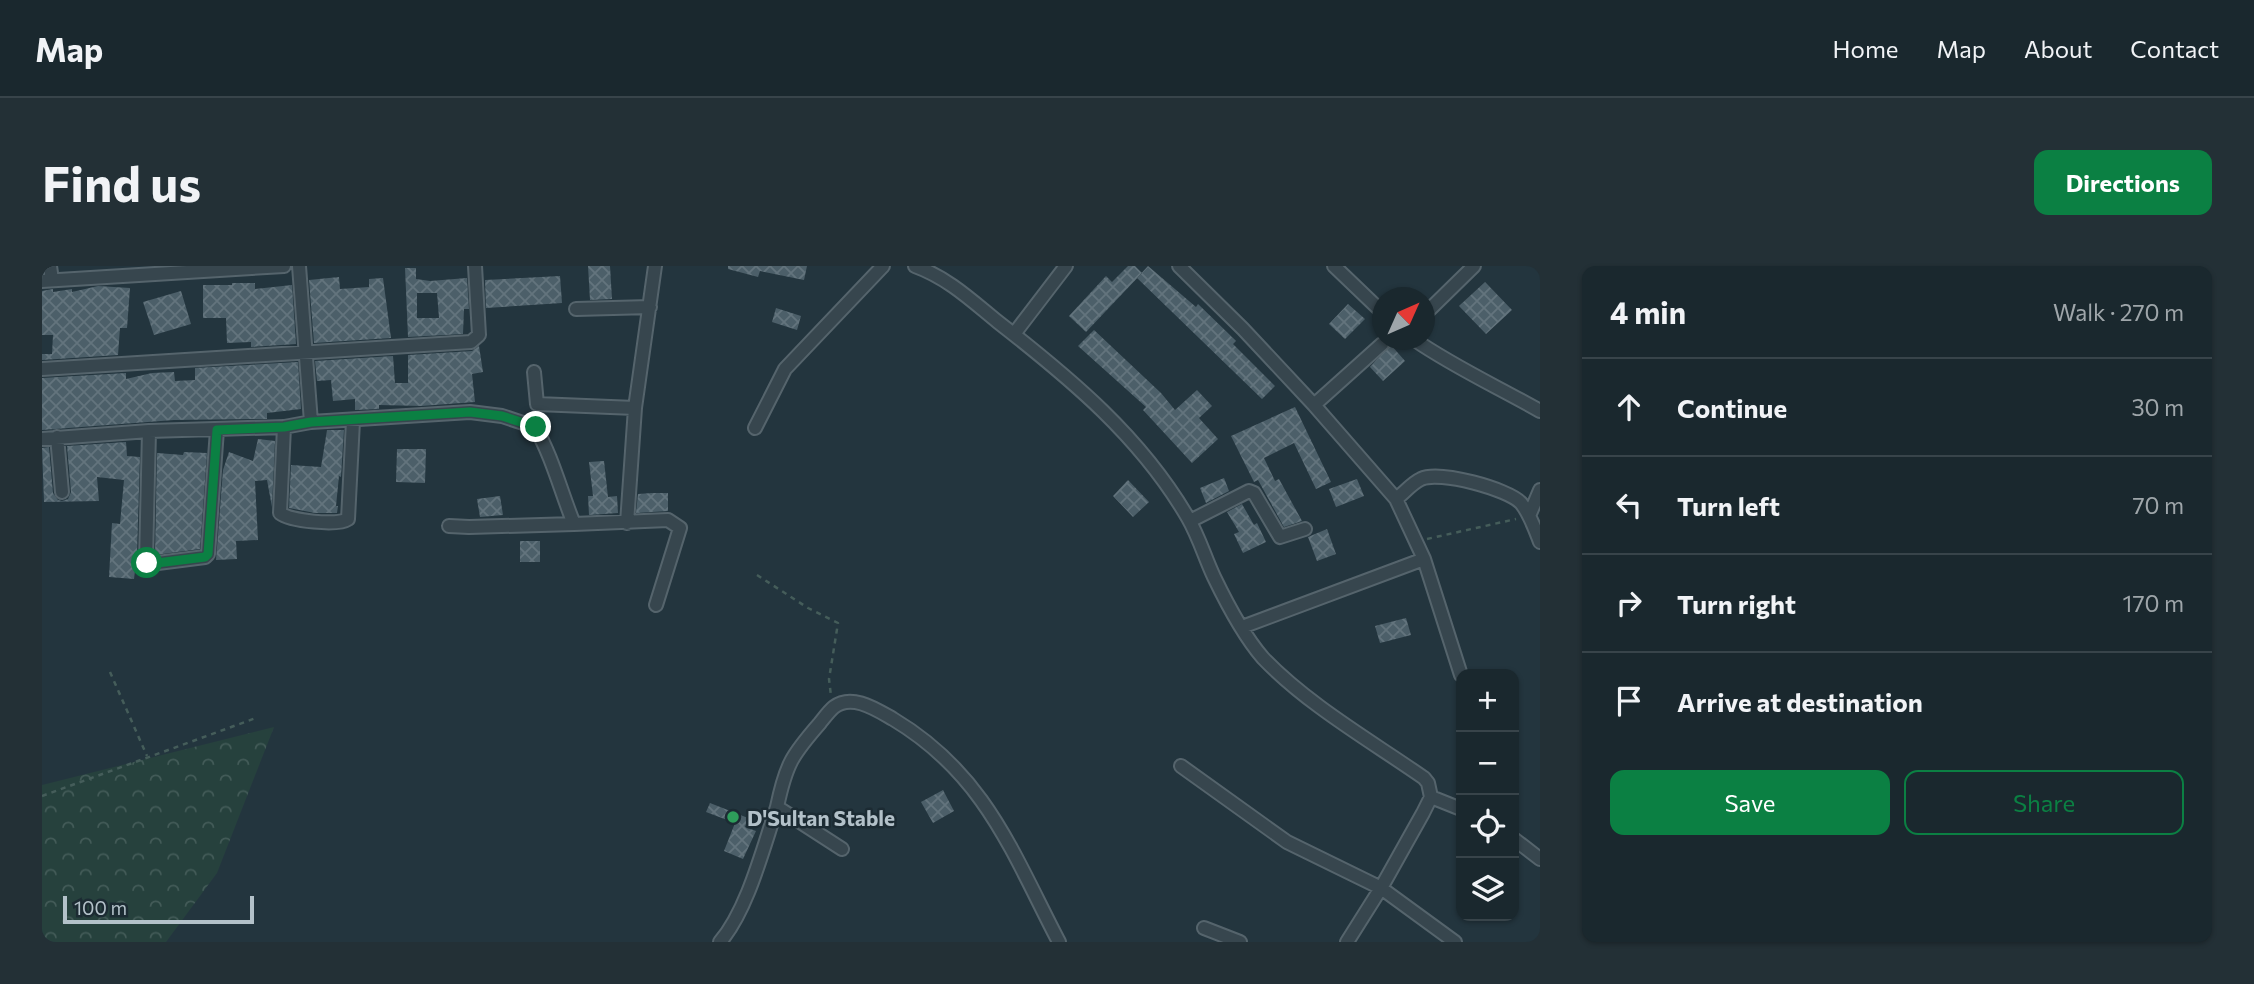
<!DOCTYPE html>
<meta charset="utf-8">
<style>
body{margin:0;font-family:Commissioner,sans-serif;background:#233036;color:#f1f3f6}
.controls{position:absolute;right:21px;bottom:21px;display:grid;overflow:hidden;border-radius:14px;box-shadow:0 2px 5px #0004}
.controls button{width:63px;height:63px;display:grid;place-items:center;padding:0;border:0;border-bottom:2px solid #38444a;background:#1a282e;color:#f1f3f6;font:35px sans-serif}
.compass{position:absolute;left:1330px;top:21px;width:63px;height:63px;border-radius:50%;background:#1a282e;box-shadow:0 2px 5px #0004;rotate:45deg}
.scale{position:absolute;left:21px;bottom:18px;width:191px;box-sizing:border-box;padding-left:7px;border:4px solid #b3c1c9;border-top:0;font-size:19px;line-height:24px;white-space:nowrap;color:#b3c1c9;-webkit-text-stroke:5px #1c2b33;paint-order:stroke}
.stop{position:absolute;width:21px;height:21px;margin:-16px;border:5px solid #0b8043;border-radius:50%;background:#fff}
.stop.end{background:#0b8043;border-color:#fff;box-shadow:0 2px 7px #0008}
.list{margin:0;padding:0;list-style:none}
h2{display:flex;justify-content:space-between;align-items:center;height:91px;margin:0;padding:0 28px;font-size:30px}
h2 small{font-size:23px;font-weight:400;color:#9fa6aa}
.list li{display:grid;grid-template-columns:46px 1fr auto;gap:21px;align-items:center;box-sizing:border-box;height:98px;padding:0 28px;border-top:2px solid #38444a}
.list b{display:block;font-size:26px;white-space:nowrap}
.list em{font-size:23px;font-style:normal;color:#9fa6aa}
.actions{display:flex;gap:14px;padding:21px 28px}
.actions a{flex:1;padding:16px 0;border:2px solid #0b8043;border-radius:14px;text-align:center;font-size:24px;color:#0b8043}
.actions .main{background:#0b8043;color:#fff}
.icon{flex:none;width:38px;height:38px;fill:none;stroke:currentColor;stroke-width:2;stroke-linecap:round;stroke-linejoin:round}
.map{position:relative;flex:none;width:1498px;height:676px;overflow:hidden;border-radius:14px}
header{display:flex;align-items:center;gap:42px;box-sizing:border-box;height:98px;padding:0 35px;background:#1a282e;border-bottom:2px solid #38444a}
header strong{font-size:33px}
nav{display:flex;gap:38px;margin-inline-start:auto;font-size:24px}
.intro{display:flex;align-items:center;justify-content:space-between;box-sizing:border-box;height:168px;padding:0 42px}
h1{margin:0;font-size:49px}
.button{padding:18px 32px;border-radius:14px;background:#0b8043;color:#fff;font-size:24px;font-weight:700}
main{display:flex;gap:42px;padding:0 42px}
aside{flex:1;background:#1a282e;border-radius:14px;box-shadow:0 2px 5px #0004}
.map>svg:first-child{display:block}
.forest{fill:url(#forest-crowns)}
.building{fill:url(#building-cross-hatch);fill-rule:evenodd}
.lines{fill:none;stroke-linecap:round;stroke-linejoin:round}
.minor-casing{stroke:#55646c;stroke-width:16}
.path{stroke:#455d5a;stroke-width:2.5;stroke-dasharray:5 5;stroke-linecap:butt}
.minor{stroke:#37464e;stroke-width:12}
.route{stroke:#0b8043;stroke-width:9}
.leisure-dot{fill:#2e9e5b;stroke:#1c2b33;stroke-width:2.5}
.labels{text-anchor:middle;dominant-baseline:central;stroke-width:5;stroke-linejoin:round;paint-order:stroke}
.poi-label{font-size:21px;font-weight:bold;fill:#b3c1c9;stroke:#1c2b33;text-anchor:start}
</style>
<header>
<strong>Map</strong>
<nav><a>Home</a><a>Map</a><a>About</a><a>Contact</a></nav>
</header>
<div class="intro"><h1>Find us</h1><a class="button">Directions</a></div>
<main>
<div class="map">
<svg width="1498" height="676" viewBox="0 0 1498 676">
<defs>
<pattern id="forest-crowns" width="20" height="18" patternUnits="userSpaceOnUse" patternTransform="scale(1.75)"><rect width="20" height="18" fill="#26413d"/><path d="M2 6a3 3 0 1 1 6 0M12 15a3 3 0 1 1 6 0" fill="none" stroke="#435b58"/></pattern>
<pattern id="building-cross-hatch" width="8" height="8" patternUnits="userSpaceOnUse" patternTransform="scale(1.75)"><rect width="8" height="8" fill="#4c5f69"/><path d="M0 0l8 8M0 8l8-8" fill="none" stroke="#63747d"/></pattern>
</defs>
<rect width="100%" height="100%" fill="#23353e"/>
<path class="forest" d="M 232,461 L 175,607 L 124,676 L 0,676 L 0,519 Z"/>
<path class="building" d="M 546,0 L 568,0 L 570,33 L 548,34 Z
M 686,0 L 765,0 L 762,14 L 718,5 L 716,11 L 686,3 Z
M 1086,0 L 1093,0 L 1100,7 L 1044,66 L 1027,50 L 1064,10 L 1070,16 Z
M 1106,0 L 1154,41 L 1156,38 L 1194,75 L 1191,78 L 1233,120 L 1220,133 L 1095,12 Z
M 363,2 L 374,2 L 374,13 L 388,15 L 425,12 L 427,43 L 422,43 L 421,68 L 366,71 ZM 375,27 L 395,27 L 397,52 L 375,52 Z
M 518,10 L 520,37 L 444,42 L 443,14 Z
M 297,11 L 298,23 L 327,21 L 327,13 L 341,12 L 349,72 L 272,77 L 267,14 Z
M 1443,16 L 1470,44 L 1444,68 L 1417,40 Z
M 190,17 L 213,17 L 213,23 L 250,19 L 254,78 L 209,81 L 209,76 L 185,77 L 184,52 L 161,52 L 161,19 L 190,19 Z
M 56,20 L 88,22 L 85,62 L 78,62 L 76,89 L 0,94 L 0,88 L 10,88 L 11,69 L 0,69 L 0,25 L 11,23 L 11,26 L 30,23 L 30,26 Z
M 139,25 L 149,58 L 112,69 L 101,36 Z
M 1306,38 L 1323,53 L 1303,73 L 1287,58 Z
M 734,42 L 759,50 L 755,64 L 730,56 Z
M 1052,64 L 1119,127 L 1133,144 L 1155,124 L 1170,140 L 1157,152 L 1176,173 L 1150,197 L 1101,144 L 1104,141 L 1036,80 Z
M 1349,79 L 1363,95 L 1341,115 L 1328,101 Z
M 437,80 L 441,106 L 430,108 L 433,136 L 379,140 L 337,139 L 337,143 L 313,144 L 313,133 L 291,135 L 289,114 L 275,115 L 273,95 L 351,90 L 353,117 L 366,117 L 366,89 L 430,85 Z
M 256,96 L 259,143 L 225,147 L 225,153 L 132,154 L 0,164 L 0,112 L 84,107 L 84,113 L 110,107 L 132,106 L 133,115 L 153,114 L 153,102 Z
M 1253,141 L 1289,216 L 1274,223 L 1252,177 L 1222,192 L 1233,215 L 1237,213 L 1260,255 L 1242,261 L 1216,214 L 1212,216 L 1189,170 Z
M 285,164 L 302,164 L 299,211 L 297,210 L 294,240 L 296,240 L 295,247 L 273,247 L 247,242 L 249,199 L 279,201 Z
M 216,173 L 233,175 L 230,241 L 225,214 L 213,215 L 216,274 L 194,275 L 195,293 L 174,294 L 181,204 L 187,186 L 211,195 Z
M 84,176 L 85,190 L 98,191 L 95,288 L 92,313 L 67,311 L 70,257 L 78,258 L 82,214 L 55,211 L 57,235 L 2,236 L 0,182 L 7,181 L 11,227 L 16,234 L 20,235 L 26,233 L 29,226 L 25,180 Z
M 355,183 L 384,183 L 383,217 L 354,216 Z
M 142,186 L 165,187 L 158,283 L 113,289 L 115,187 L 141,189 Z
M 562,195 L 566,231 L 575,230 L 576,247 L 547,249 L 546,230 L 551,230 L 547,196 Z
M 1182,212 L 1187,225 L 1164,237 L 1158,222 Z
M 1315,213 L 1322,230 L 1294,241 L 1287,223 Z
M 1086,214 L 1107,236 L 1091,251 L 1071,230 Z
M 610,227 L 626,227 L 626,245 L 594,247 L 596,228 Z
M 458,230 L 461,249 L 438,251 L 435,233 Z
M 1200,238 L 1212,259 L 1215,257 L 1224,276 L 1201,287 L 1192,268 L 1197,266 L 1185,246 Z
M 1285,263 L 1294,288 L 1275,295 L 1266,271 Z
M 478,275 L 498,275 L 498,296 L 478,296 Z
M 1364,352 L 1369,369 L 1338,377 L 1333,360 Z
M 901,524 L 912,545 L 891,557 L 879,536 Z
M 668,537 L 706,552 L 703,561 L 714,565 L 701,593 L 682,585 L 693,557 L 664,546 Z"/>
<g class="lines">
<g class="minor-casing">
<path id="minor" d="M 8,0 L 10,14
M 257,0 L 269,156
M 873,0 C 906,12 929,34 956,56 C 1029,113 1099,171 1146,252 C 1157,271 1163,292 1172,311 C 1185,338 1201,369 1221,392 C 1266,439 1329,475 1382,512 L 1386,517 L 1389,531 L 1381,547 L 1339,622 L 1305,676
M 1137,0 L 1201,63 L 1272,139 L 1354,233 L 1382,293 L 1419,409
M 1292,0 L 1340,46
M 0,15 L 242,0
M 534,43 L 608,41
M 1382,49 L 1432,0
M 972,68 L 1024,0
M 1373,74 C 1412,101 1456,121 1498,145
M 0,103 L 429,76 L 437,69 L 433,0
M 492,106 L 495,138 L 593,142
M 1272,139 L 1340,78
M 242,161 L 238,247 C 248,255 296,260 306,253 L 311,155
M 713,162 L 743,103 L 841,0
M 107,165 L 104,295 L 108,298 L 163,291 L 166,288 L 175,164
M 15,171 L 20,226
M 0,173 L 107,165 L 242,161 L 269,156 L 428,146 L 460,150 L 493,161 C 510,190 519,226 532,258 L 626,254 L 638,262 L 614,339
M 1354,233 C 1362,227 1370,217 1379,213 C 1397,204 1466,223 1479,237 C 1488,248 1493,263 1498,276
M 1487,250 L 1498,224
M 1148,255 L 1207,225 L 1212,227 L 1238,271 L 1263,263
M 585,257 L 593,142 L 613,0
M 407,260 L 427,261 L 532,258
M 1200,361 L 1382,293
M 1139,500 L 1245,576 L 1339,622 L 1413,676
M 1389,531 L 1419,543
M 1472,573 L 1498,593
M 800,583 L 735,541 C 744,498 750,489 778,457 C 782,452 787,445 792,441 C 810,427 835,444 851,453 C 943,508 970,586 1017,676
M 1162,662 L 1198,676
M 678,676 C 706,643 721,582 735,541"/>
</g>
<path class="path" d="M 1385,273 L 1474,253
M 715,309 L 766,342 L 796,357 L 787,413 L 789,430
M 68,406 L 105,490
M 0,530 L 214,452"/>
<use href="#minor" class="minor"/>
</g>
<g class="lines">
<path class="route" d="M 105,297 L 107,298 L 163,291 L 166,288 L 175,164 L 242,161 L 269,156 L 428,146 L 460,150 L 494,161"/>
</g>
<circle class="leisure-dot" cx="691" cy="551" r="7"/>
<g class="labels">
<g class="poi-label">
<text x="705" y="551">D'Sultan Stable</text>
</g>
</g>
</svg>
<div class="controls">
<button>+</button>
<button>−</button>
<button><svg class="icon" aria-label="locate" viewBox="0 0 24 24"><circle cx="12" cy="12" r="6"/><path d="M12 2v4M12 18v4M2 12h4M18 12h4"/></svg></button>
<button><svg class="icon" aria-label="layers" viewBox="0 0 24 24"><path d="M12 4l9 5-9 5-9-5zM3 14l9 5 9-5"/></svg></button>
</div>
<svg class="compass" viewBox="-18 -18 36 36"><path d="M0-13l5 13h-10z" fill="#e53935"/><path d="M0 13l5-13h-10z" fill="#9fa6aa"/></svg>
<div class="scale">100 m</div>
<div class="stop" style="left:105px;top:297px"></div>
<div class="stop end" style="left:494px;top:161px"></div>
</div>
<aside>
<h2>4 min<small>Walk · 270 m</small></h2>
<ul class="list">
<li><svg class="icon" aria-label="ahead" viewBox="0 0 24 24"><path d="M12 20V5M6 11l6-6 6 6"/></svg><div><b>Continue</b></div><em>30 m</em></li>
<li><svg class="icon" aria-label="left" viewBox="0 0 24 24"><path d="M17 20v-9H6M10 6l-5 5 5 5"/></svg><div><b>Turn left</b></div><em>70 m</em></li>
<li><svg class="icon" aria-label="right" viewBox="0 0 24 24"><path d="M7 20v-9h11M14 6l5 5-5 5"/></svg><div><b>Turn right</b></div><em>170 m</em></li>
<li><svg class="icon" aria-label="arrive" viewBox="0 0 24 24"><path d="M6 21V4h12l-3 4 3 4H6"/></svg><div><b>Arrive at destination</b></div></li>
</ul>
<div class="actions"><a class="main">Save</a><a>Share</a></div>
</aside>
</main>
